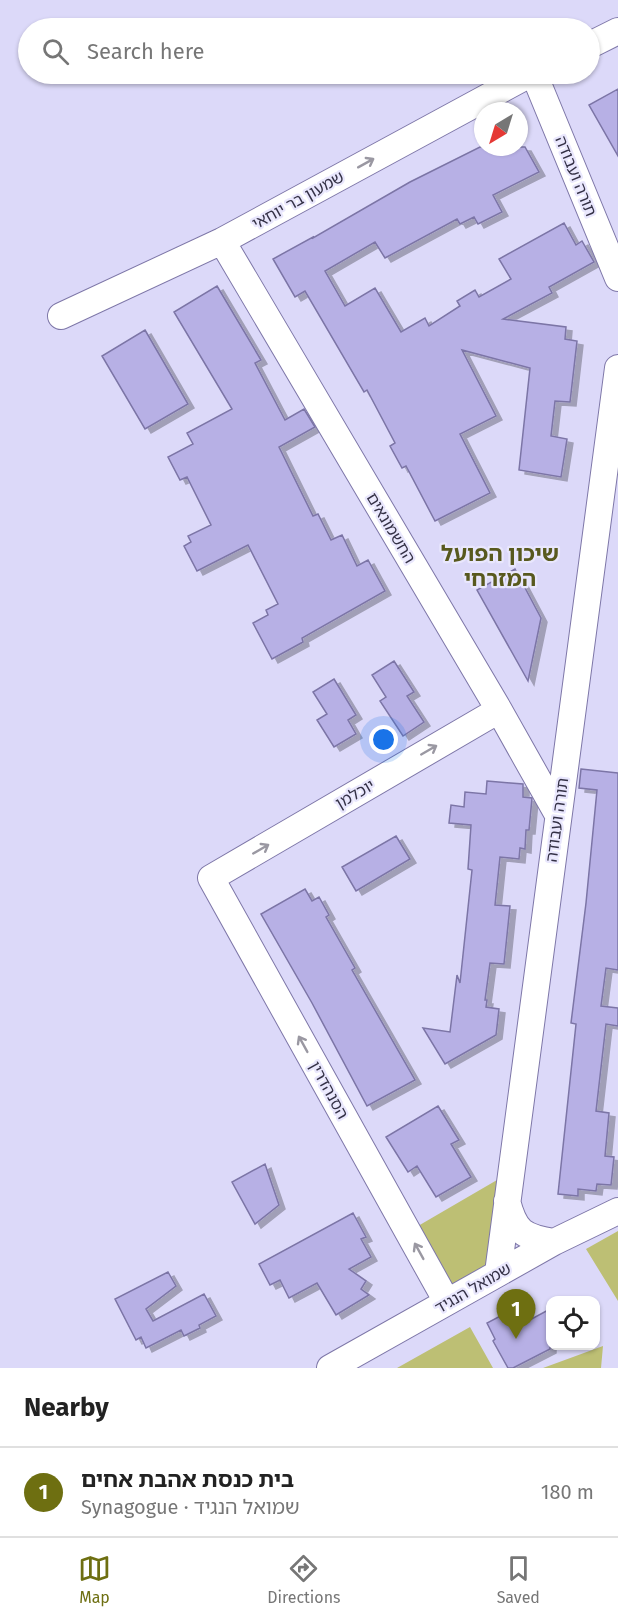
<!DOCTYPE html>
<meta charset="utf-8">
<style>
body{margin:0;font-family:"Fira Sans","Noto Sans Hebrew",sans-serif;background:#f2f2f2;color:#222}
.controls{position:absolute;right:18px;bottom:18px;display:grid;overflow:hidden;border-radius:12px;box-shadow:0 2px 4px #0004}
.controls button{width:54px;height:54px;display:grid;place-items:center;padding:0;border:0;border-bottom:2px solid #e0e0e0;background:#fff;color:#222;font:30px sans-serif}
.compass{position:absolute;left:474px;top:102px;width:54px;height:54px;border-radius:50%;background:#fff;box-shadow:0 2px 4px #0004;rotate:218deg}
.you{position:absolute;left:384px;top:740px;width:21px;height:21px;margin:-15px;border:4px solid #fff;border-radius:50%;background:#1a73e8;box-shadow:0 0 0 9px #1a73e833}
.badge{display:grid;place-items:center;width:39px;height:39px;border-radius:50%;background:#6e6f11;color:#fff;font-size:20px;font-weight:700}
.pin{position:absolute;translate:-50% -50px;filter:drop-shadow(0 2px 3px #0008)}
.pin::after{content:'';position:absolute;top:32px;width:21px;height:18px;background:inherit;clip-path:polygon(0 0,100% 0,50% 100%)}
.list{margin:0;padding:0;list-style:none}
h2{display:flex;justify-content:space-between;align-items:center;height:78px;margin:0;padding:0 24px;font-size:26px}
h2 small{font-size:20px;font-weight:400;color:#767676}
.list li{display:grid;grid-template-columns:39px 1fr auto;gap:18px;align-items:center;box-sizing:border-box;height:90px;padding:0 24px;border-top:2px solid #e0e0e0}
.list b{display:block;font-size:22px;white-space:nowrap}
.list p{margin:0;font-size:20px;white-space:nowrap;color:#767676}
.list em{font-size:20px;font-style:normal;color:#767676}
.icon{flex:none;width:33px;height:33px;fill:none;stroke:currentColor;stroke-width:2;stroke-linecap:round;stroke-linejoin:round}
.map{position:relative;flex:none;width:618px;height:1368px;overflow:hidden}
.search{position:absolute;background:#fff;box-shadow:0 2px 4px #0004;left:18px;right:18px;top:18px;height:66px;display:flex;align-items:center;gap:15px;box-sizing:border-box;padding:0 21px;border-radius:33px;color:#767676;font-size:22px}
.sheet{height:168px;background:#fff}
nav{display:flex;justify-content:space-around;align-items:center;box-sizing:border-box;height:84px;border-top:2px solid #e0e0e0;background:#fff;font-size:16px;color:#767676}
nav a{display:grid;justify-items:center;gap:3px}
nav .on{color:#6e6f11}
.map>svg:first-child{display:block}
.green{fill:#bdbf74}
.building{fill:#b7b0e5;stroke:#7c75a6;stroke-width:1.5;filter:url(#shadow)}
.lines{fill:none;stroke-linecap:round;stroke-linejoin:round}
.minor-casing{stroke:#7e77a8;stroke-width:28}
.minor{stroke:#fff;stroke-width:26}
.oneway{stroke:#9a98a2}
.labels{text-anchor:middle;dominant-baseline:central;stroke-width:4.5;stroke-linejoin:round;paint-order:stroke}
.street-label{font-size:16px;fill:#343146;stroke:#e9e7fd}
.district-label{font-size:22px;font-weight:bold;fill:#58591e;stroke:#e9e7fd}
</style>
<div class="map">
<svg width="618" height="1368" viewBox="0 0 618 1368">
<defs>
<filter id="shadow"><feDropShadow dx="6" dy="4" stdDeviation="0" flood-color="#0004"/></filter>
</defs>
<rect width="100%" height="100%" fill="#dcd9f9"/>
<path class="green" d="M 497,1180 L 488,1266 L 451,1288 L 418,1226 Z
M 618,1231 L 618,1301 L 586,1249 Z
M 470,1327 L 493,1368 L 397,1368 Z
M 603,1346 L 601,1368 L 543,1368 Z"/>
<path class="building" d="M 618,89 L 618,156 L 589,105 Z
M 480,147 L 525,147 L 539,172 L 493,195 L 502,212 L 478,224 L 474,217 L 460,224 L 457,219 L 385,258 L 375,242 L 325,271 L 345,306 L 375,288 L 401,332 L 425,318 L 429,326 L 460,306 L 457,301 L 475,290 L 479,297 L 511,279 L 499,259 L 564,223 L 576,245 L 582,241 L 594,262 L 549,287 L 552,293 L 503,319 L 566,327 L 565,339 L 577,341 L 570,402 L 555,401 L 551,436 L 567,439 L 561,477 L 519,470 L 530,368 L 462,350 L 496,416 L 460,434 L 490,493 L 435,521 L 406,466 L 402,468 L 390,446 L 395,443 L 367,390 L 364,392 L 305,291 L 295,297 L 273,259 L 313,237 L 313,238 L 410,182 Z
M 217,286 L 261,360 L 255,363 L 285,420 L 304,409 L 315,427 L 279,447 L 313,516 L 318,514 L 331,540 L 342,535 L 357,566 L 368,560 L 385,591 L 302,638 L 303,642 L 272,659 L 253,623 L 268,615 L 266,610 L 278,604 L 248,545 L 197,571 L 184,546 L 191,542 L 188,536 L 211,525 L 187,477 L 180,480 L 168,457 L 193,444 L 187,433 L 232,409 L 174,312 Z
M 145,330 L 188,404 L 145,429 L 102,356 Z
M 515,569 L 541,618 L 528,681 L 477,590 Z
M 394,661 L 414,692 L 407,696 L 424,722 L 403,736 L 380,701 L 386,697 L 372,675 Z
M 334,679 L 356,715 L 348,720 L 356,734 L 334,747 L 317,720 L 327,714 L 313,692 Z
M 581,769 L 618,773 L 618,970 L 606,968 L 601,1006 L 618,1008 L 618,1026 L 606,1024 L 596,1111 L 609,1113 L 605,1156 L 614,1157 L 611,1185 L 597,1184 L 596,1191 L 578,1189 L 578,1196 L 558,1194 L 576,1024 L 571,1023 L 586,903 L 597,790 L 579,788 Z
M 487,781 L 523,784 L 523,797 L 532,798 L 529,830 L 526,830 L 525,849 L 520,848 L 519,859 L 500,857 L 495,905 L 510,906 L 504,964 L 490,963 L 485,1000 L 487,1000 L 486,1007 L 499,1009 L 496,1035 L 445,1064 L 423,1028 L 450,1032 L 457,975 L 460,983 L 472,870 L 468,869 L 471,825 L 449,823 L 451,805 L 464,807 L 465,792 L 486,794 Z
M 396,836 L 410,859 L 356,891 L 342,867 Z
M 305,889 L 312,901 L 319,897 L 329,915 L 326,917 L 355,968 L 352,970 L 415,1080 L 367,1106 L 312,1003 L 261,914 Z
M 438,1106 L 459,1140 L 451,1144 L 471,1177 L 436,1197 L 417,1166 L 408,1172 L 386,1137 Z
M 265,1164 L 279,1205 L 255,1224 L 232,1182 Z
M 353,1213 L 366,1237 L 361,1239 L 371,1257 L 349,1269 L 366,1281 L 361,1289 L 369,1295 L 336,1315 L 317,1283 L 289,1298 L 280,1280 L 270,1285 L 259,1264 Z
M 168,1272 L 176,1286 L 146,1309 L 153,1321 L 204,1294 L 216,1316 L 199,1325 L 200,1328 L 184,1336 L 181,1330 L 146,1348 L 141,1337 L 136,1340 L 115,1299 Z
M 550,1309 L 550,1349 L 513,1368 L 508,1368 L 493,1341 L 495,1339 L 487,1323 L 506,1313 L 515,1328 Z"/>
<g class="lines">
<g class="minor-casing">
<path id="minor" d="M 590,45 L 618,31
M 534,74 L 618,278
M 222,241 L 499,710 L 558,815
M 61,316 L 222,241 L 530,74
M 507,1201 C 515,1232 523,1237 554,1242
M 498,1273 L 618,368
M 447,1302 L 211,878 L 499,710
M 330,1368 L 554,1242 L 618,1211"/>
</g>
<use href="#minor" class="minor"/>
</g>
<defs><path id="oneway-shaft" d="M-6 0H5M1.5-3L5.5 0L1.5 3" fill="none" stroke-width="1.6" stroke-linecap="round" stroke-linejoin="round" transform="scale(1.5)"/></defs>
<g class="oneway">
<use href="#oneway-shaft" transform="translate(366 163) rotate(-29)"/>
<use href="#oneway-shaft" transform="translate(429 750) rotate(-30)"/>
<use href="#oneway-shaft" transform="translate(261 849) rotate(-30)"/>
<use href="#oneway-shaft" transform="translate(303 1044) rotate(-119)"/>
<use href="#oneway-shaft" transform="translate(419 1251) rotate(-119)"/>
</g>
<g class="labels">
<g class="street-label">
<text transform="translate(576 176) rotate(68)">תורה ועבודה</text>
<text transform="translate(298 200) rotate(-29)">שמעון בר יוחאי</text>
<text transform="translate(391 528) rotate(59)">החשמונאים</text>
<text transform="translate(355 794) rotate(-30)">יוכלמן</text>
<text transform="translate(557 820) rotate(-82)">תורה ועבודה</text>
<text transform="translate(329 1090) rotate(61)">הסנהדרין</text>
<text transform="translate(473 1288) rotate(-30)">שמואל הנגיד</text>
</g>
<g class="district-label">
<text x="500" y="553">שיכון הפועל<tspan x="500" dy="25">המזרחי</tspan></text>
</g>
</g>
</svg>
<div class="controls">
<button><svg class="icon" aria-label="locate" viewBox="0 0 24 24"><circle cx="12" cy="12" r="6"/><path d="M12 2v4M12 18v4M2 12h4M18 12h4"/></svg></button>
</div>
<svg class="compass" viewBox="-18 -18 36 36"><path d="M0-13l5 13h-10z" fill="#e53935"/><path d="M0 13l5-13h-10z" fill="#767676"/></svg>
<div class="you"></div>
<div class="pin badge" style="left:516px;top:1339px">1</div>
<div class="search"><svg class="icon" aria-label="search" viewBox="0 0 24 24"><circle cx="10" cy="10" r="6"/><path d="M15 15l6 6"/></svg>Search here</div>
</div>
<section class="sheet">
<h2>Nearby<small></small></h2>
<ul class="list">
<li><span class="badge">1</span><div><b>בית כנסת אהבת אחים</b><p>Synagogue · שמואל הנגיד</p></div><em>180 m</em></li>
</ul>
</section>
<nav>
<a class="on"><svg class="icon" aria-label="map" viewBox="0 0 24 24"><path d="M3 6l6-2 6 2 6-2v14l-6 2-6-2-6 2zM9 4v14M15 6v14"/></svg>Map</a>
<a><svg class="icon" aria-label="directions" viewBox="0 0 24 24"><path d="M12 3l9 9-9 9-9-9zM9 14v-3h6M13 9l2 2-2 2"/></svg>Directions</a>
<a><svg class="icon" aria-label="saved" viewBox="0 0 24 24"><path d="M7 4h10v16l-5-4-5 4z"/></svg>Saved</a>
</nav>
